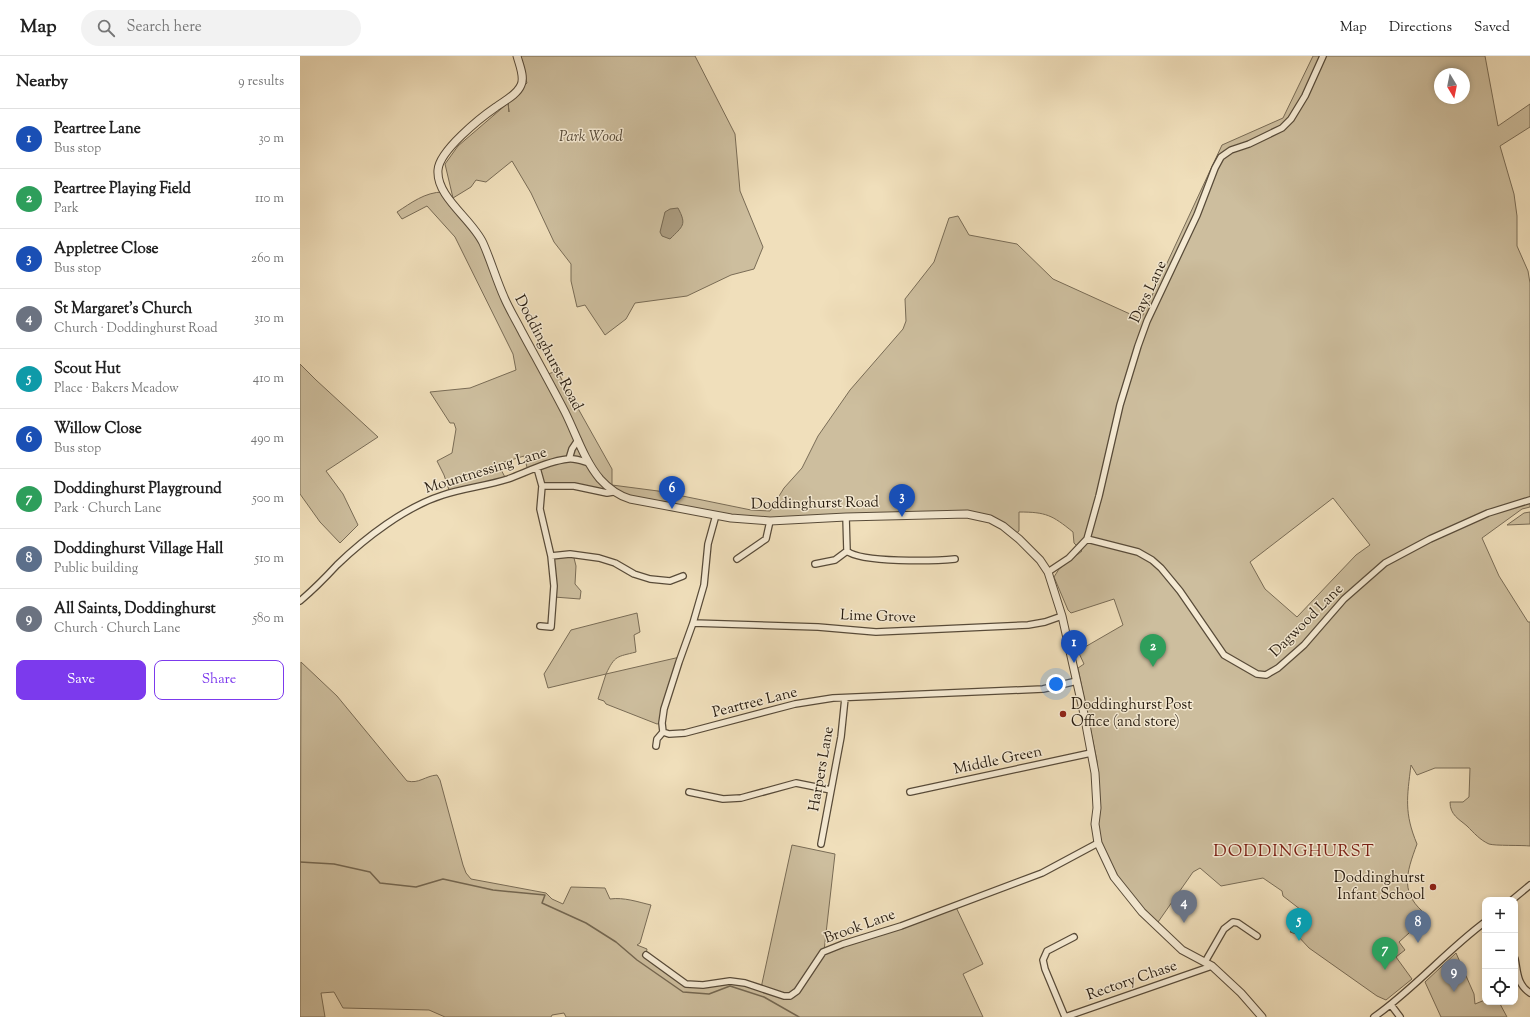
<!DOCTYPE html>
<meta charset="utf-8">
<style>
body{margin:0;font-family:"Sorts Mill Goudy",serif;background:#f2f2f2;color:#222}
.controls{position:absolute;right:12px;bottom:12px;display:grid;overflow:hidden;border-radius:8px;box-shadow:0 2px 6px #0003}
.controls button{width:36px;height:36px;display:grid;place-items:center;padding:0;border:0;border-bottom:1px solid #e0e0e0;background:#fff;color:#222;font:20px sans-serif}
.compass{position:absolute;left:1134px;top:12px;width:36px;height:36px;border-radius:50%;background:#fff;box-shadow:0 2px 6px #0003;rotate:170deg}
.you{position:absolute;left:756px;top:628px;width:14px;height:14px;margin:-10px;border:3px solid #fff;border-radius:50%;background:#1a73e8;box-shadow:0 0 0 6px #1a73e833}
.badge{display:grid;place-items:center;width:26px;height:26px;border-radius:50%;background:#7c3aed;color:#fff;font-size:13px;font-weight:700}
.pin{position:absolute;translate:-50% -33px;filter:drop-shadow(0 1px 2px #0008)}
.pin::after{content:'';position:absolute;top:21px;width:14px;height:12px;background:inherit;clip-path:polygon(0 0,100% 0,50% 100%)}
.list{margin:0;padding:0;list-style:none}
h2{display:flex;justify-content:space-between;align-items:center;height:52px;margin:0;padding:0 16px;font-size:17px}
h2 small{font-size:13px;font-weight:400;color:#767676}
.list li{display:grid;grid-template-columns:26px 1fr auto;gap:12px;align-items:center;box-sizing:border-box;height:60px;padding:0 16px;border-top:1px solid #e0e0e0}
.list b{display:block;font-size:15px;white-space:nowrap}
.list p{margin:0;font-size:13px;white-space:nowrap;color:#767676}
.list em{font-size:13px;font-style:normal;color:#767676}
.actions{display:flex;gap:8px;padding:12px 16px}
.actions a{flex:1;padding:9px 0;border:1px solid #7c3aed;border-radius:8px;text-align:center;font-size:14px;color:#7c3aed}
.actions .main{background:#7c3aed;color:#fff}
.icon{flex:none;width:22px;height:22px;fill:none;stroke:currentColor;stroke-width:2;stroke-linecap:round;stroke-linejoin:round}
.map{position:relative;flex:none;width:1230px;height:961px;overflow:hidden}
header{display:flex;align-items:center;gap:24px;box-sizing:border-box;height:56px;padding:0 20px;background:#fff;border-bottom:1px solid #e0e0e0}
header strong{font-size:19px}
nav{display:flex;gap:22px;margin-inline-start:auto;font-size:14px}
.search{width:280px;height:36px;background:#f2f2f2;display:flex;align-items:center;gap:10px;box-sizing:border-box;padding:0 14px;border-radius:22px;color:#767676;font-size:15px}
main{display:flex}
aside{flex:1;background:#fff}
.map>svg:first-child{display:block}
.green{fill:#cdbe9e;stroke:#796c56;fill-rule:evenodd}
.water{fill:#ab9c80;stroke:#756852}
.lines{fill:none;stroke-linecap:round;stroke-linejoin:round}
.stream{stroke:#756852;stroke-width:1.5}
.minor-casing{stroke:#584b39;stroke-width:8}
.tertiary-casing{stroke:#584b39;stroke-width:9}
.minor{stroke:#f5ead3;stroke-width:5.5}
.tertiary{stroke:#f5ead3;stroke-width:7}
.poi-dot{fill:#8f2418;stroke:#f5ead3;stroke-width:1.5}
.labels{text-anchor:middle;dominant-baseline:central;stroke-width:3;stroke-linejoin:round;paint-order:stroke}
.park-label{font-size:15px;font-style:italic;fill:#574b39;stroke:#f5ead3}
.street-label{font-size:15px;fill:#251a0e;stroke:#f5ead3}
.poi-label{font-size:15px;fill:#251a0e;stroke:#f5ead3;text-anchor:start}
.quarter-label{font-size:17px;letter-spacing:1px;fill:#7a1f14;stroke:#f5ead3}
</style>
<header>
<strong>Map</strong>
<div class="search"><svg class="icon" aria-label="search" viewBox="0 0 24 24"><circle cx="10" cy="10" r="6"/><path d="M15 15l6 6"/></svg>Search here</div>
<nav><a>Map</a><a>Directions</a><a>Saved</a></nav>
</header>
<main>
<aside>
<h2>Nearby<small>9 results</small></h2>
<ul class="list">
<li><span class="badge" style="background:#1a4fb4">1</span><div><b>Peartree Lane</b><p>Bus stop</p></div><em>30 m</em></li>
<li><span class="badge" style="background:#2e9e5b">2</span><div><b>Peartree Playing Field</b><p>Park</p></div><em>110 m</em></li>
<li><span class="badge" style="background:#1a4fb4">3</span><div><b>Appletree Close</b><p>Bus stop</p></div><em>260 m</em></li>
<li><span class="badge" style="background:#6b7280">4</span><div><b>St Margaret's Church</b><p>Church · Doddinghurst Road</p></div><em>310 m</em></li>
<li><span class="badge" style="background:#0f9aa8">5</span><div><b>Scout Hut</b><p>Place · Bakers Meadow</p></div><em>410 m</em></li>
<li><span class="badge" style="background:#1a4fb4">6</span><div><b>Willow Close</b><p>Bus stop</p></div><em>490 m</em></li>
<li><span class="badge" style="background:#2e9e5b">7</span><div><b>Doddinghurst Playground</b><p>Park · Church Lane</p></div><em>500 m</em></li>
<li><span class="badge" style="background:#5c6f8a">8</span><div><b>Doddinghurst Village Hall</b><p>Public building</p></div><em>510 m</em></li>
<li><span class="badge" style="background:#6b7280">9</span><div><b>All Saints, Doddinghurst</b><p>Church · Church Lane</p></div><em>580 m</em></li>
</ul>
<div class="actions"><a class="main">Save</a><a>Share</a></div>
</aside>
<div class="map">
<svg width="1230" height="961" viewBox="0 0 1230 961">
<rect width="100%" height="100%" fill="#f0dfbb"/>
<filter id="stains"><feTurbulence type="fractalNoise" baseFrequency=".005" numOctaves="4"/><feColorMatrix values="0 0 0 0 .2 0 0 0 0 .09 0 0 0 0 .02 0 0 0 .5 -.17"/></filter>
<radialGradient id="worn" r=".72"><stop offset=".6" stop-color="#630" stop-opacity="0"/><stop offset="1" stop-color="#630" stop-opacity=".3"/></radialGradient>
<path class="green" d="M 219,0 L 395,0 L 435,78 L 440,135 L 463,191 L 454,213 L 431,219 L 387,240 L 335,247 L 326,263 L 305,279 L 285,249 L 277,251 L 271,225 L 271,208 L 254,186 L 231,137 L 212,105 L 186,126 L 176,124 L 171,131 L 153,142 L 145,108 L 158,90 L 208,47 L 209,56 L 208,45 L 227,27 Z
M 1013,0 L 1185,0 L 1198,70 L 1230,48 L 1230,71 L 1200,90 L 1214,138 L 1217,160 L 1217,190 L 1228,215 L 1230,227 L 1230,451 L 1222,453 L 1182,482 L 1199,520 L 1228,566 L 1230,566 L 1230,790 C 1222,789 1195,790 1189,788 C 1180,784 1174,777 1167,770 C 1159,763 1150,759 1150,746 L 1163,746 L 1169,741 L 1170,712 L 1135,712 L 1117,719 L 1111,709 C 1107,741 1104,757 1117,788 C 1106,818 1099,838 1128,860 L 1099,886 L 1105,894 L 1096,901 L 1112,923 L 1086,944 L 1077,940 L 1009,892 L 996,878 L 990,876 L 1005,857 L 983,840 L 982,835 L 963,822 L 921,830 L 900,812 L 893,816 L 856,869 L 814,821 L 798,787 L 797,752 L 797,705 L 778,612 L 784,608 L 778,595 L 823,569 L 814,543 L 771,557 L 768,554 L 754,521 L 759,513 L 782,495 L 774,487 L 773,476 C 752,459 746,456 719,456 L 719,475 L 714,479 L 679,459 L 470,465 L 431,462 L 274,430 L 242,430 L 237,412 L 228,415 L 224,400 L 198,408 L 206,423 L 150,437 L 144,419 L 137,405 L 152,397 L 156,373 L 154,367 L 150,367 L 130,336 L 170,332 L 216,314 L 213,298 L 155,181 L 127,150 L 102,163 L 97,156 C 111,147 125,136 143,136 L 180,182 L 204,241 L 248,318 L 257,315 L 312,413 L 312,429 L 358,435 L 451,454 L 470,455 L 484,432 L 502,412 L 518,380 L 550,334 L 603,273 L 606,265 L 605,243 L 634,206 L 649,162 L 658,160 L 669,179 L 717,188 L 753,223 L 841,263 L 922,89 L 983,62 ZM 1140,18 L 1164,18 L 1164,42 L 1140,42 ZM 1033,442 L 1070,489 L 1056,499 L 997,561 L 965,533 L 950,506 Z
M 0,308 L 16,324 L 78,381 L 26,415 L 43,438 L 58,469 L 40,487 L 20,466 L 0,438 Z
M 1230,456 L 1230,468 L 1207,469 L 1224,457 Z
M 273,498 L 276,510 L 275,528 L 281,535 L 280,543 L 254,541 L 251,500 Z
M 337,557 L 340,576 L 334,579 L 336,596 C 317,601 315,599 306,618 L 380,601 L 362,667 L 357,668 L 306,648 L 304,645 L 298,643 L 306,618 L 248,632 L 244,618 L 271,574 Z
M 1,606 L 37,640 L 107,725 C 119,728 125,720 137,719 L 140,724 L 163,809 L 166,817 L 171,823 L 246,837 L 252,843 L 263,848 L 271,831 L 305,832 L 310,843 C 324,841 338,846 351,849 L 340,887 L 337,889 L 347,893 L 346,899 L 386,928 L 430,925 L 461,932 L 492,789 L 535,798 L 524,895 L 655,849 L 683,908 L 663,918 L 683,961 L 266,961 L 264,957 L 252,959 L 251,961 L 145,961 L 129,954 L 43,952 L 34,936 L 21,937 L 25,961 L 0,961 Z
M 1156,897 L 1174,938 L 1175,948 L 1185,944 L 1185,946 L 1199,946 L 1207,961 L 1141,961 L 1125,926 Z"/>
<path class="water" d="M 378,152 C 387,169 383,170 370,183 L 362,180 L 360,176 L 365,156 L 370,153 Z"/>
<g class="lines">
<path class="stream" d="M 0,806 L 34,808 L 70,816 L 80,827 L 116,831 L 143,823 L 193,834 L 245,839 L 242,847 L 286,867 L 316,886 L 337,904 L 383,936 L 409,938 L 430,930 L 464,941 L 499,961"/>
<g class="minor-casing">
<path id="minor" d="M 269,403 L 272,393 L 278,384
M 237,412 L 242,430 L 240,453 L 251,500 L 254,530 L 251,571 L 240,570
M 242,430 L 274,430 L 307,437 L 313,436
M 416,459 L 408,488 L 404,529 L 393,567 L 379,606 L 364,653 L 362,667 L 363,676 L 369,678 L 385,677 L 495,648 L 533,642 L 743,633 L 777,625
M 546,461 L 547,495 C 561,507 635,505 655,503
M 787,483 L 838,496 L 852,504 L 861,512 L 880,535 L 924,599 L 957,618 L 966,619 L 978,612 L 1004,589 L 1044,543 L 1085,507 L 1130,483 L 1188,457 L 1230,444
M 251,500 L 270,498 L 299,502 L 315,507 L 334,518 L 350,523 L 370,525 L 383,520
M 437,503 L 466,483 L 470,465
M 515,508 L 535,504 L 547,495
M 748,516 L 769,502 L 787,483 L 799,440 L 820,349 L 838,290 L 847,265 L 897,159 L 915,112 L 921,101 L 931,94 L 949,88 L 982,72 L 991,63 L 1005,40 L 1023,0
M 0,545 C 13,534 25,522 37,509 C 65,482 105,451 143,439 C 164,432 186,430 208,423 C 227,416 248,405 268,403 C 275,402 282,405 289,407
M 393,567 L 518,571 L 576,576 L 728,569 L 745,566 L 762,560
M 356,690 L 357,683 L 363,676
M 389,736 L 423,743 L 441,742 L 496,727 L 531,734
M 610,736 L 791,697
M 521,788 L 541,681 L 545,642
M 1212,844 L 1230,829
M 774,881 L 747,895 L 743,904 L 745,913 L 765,961 L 912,910
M 346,899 L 386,928 L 403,929 L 430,925 L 445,927 L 484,940 L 490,940 L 497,935 L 523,896 L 543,888 L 601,870 L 742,817 L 798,787
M 1215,903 C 1218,918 1217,928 1230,937
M 905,906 L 924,873 L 933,866 L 938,867 L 957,880
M 1091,949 L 1100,961
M 1074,961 C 1114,933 1146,895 1185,866"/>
</g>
<g class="tertiary-casing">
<path id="tertiary" d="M 217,0 C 219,8 225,21 221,29 C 217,39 204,45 196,51 C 180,62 139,95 138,114 C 136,141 172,163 183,187 C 191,205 196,223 204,241 C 209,253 216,264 222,276 C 236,302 251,329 265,356 C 276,378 284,404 300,423 C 309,433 317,439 330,443 L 431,462 L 470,465 L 546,461 L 667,458 L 690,463 L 703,470 L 719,483 L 740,504 L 748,516 L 762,560 L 784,658 L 795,717 L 797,752 L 795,768 L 798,787 L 814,821 L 842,856 L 882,894 L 912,910 L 941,937 L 962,961"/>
</g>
<use href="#minor" class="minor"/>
<use href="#tertiary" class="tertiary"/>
</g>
<g class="poi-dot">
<circle cx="763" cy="658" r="4"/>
<circle cx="1133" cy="831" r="4"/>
</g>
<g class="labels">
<g class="park-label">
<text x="291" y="81">Park Wood</text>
</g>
<g class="street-label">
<text transform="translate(849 236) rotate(-65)">Days Lane</text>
<text transform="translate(248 297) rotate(62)">Doddinghurst Road</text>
<text transform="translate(186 415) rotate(-17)">Mountnessing Lane</text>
<text transform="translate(515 448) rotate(-1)">Doddinghurst Road</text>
<text transform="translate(578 561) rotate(2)">Lime Grove</text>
<text transform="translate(1007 565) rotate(-45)">Dagwood Lane</text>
<text transform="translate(455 647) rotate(-14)">Peartree Lane</text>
<text transform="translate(698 705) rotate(-12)">Middle Green</text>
<text transform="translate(522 713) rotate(-80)">Harpers Lane</text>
<text transform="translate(560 871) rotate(-20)">Brook Lane</text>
<text transform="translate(832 925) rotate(-19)">Rectory Chase</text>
</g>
<g class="poi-label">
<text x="771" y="649">Doddinghurst Post<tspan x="771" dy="17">Office (and store)</tspan></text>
<text x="1125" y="822" text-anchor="end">Doddinghurst<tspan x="1125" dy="17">Infant School</tspan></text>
</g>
<g class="quarter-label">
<text x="994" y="796">DODDINGHURST</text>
</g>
</g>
<rect width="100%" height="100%" filter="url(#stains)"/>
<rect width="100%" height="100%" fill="url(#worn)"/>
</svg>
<div class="controls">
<button>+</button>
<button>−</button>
<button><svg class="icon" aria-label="locate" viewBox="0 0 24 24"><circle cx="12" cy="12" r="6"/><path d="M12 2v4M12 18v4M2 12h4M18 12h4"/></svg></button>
</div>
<svg class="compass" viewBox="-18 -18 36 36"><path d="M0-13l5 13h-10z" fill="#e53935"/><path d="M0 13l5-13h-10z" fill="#767676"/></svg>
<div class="you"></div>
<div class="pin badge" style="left:774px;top:607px;background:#1a4fb4">1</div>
<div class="pin badge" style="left:853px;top:611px;background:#2e9e5b">2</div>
<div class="pin badge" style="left:602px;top:461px;background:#1a4fb4">3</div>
<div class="pin badge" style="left:884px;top:867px;background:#6b7280">4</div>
<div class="pin badge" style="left:999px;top:885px;background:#0f9aa8">5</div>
<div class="pin badge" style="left:372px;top:453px;background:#1a4fb4">6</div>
<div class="pin badge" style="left:1085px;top:914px;background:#2e9e5b">7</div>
<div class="pin badge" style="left:1118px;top:887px;background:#5c6f8a">8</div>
<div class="pin badge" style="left:1154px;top:936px;background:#6b7280">9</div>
</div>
</main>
